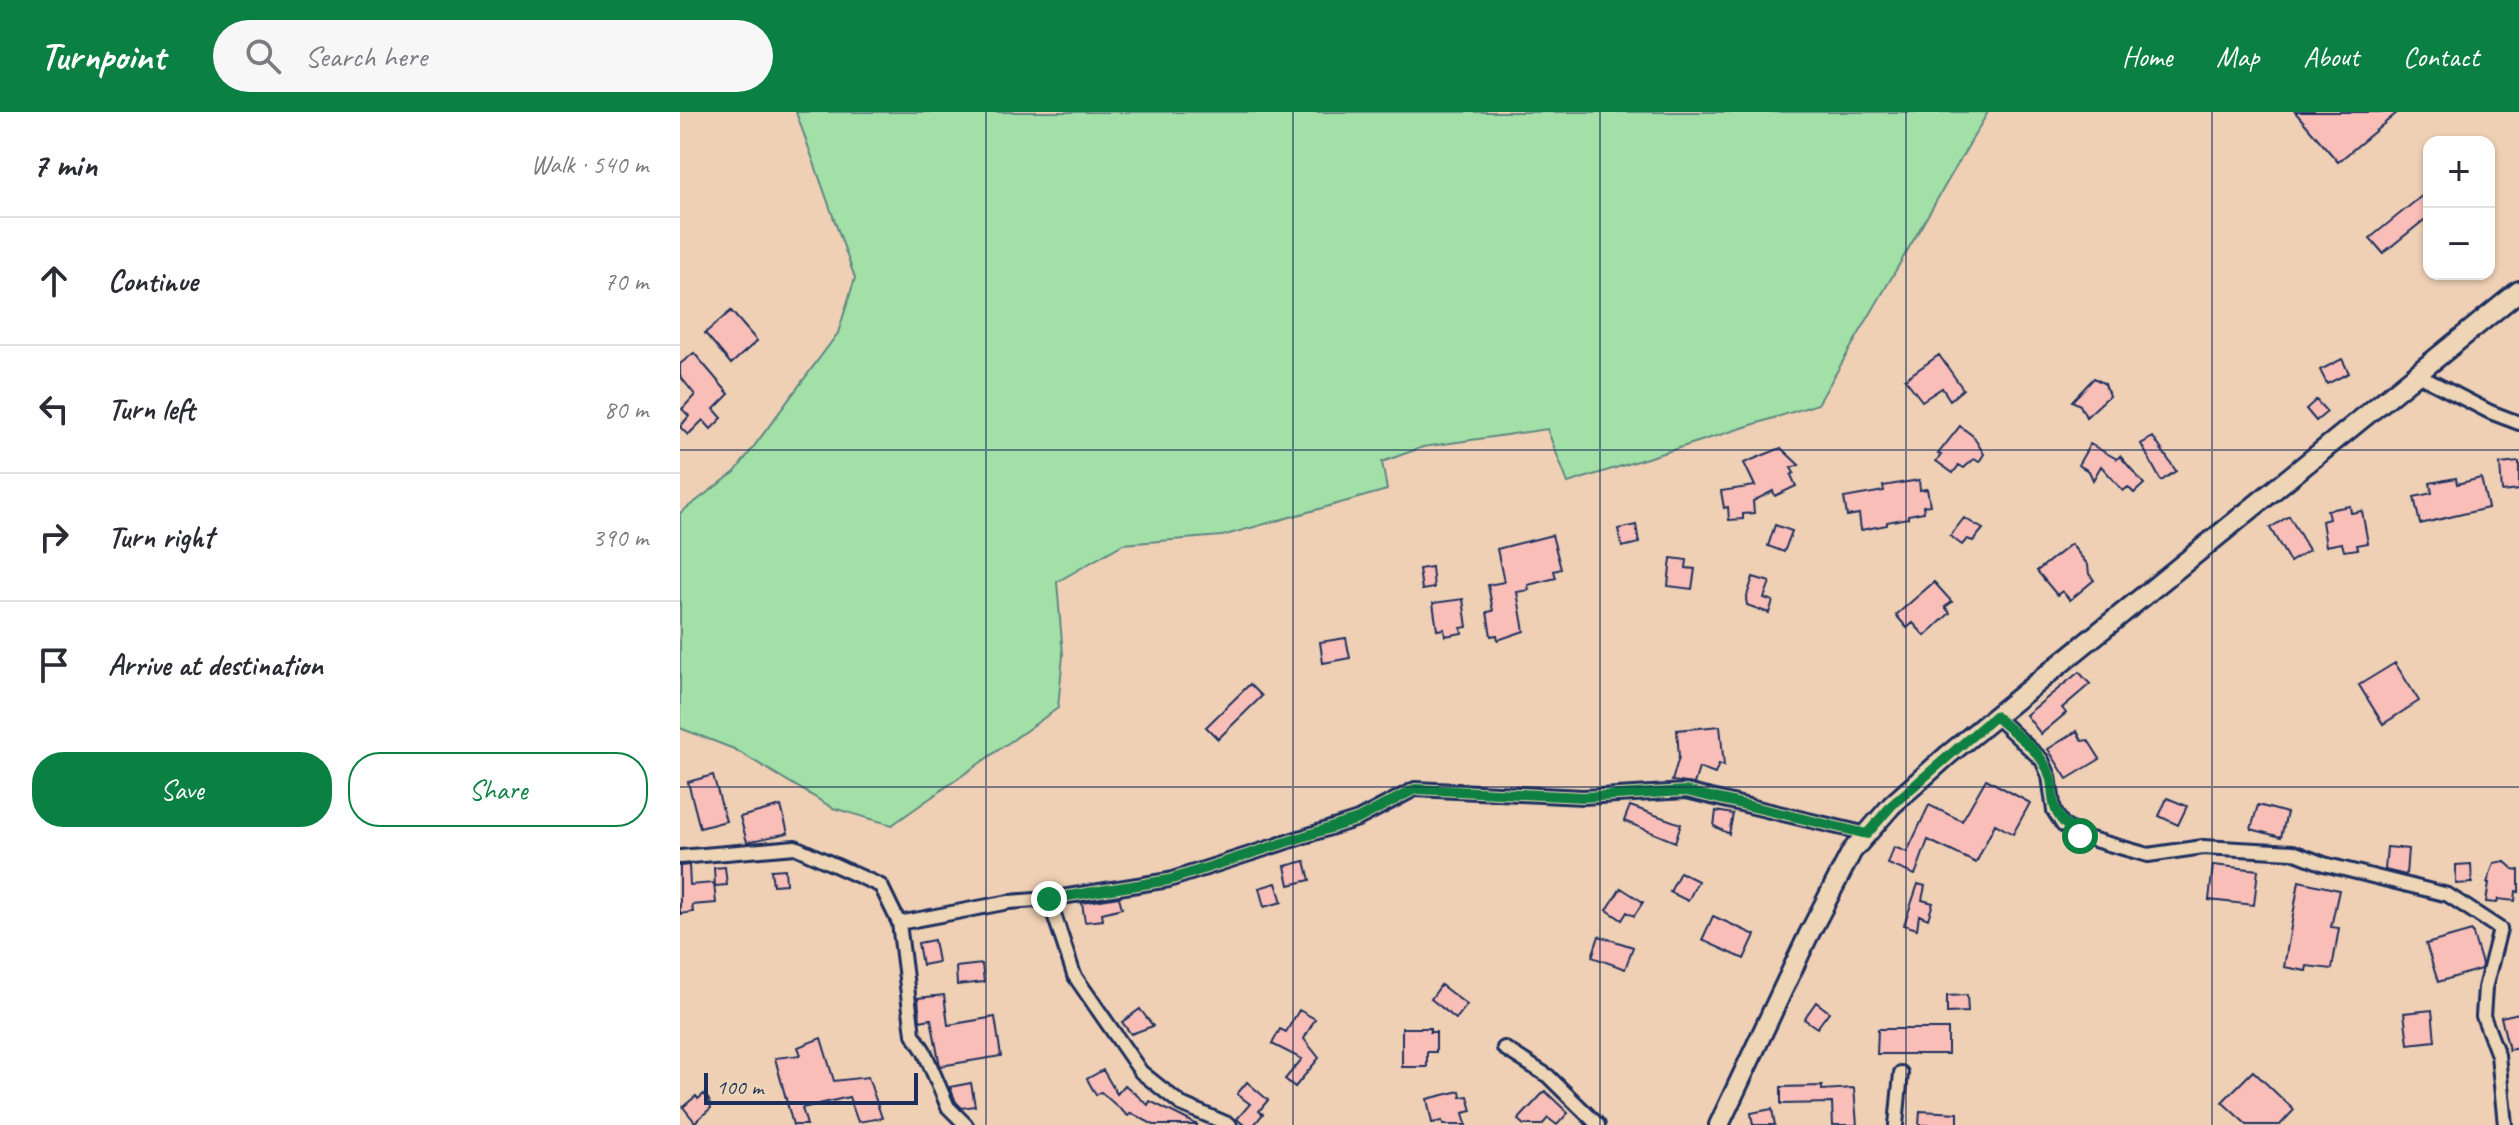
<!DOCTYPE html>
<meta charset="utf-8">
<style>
body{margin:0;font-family:Caveat,sans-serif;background:#f7f7f7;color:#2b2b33}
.controls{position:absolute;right:24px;top:24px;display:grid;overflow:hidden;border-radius:16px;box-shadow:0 2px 6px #0004}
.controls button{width:72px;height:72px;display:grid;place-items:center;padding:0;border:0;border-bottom:2px solid #e1e1e2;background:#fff;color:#2b2b33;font:40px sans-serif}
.scale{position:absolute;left:24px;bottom:20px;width:214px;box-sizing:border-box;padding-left:8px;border:4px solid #1b2f5e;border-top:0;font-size:22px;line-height:28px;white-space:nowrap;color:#1b2f5e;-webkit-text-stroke:6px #edd5b5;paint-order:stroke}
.stop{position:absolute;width:24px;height:24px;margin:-18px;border:6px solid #0b8043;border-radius:50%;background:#fff}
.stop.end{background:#0b8043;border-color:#fff;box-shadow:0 2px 8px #0008}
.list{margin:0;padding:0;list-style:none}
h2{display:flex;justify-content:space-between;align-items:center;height:104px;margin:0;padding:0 32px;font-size:34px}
h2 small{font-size:26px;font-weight:400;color:#7c7c81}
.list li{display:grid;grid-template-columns:52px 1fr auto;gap:24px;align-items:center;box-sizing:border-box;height:128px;padding:0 32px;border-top:2px solid #e1e1e2}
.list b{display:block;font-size:30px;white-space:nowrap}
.list em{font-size:26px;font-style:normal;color:#7c7c81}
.actions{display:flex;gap:16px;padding:24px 32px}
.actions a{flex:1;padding:18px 0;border:2px solid #0b8043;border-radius:32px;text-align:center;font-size:28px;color:#0b8043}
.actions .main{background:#0b8043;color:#fff}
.icon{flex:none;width:44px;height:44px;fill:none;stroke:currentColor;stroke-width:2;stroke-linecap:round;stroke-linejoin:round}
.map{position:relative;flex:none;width:1839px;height:1013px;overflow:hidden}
header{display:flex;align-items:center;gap:48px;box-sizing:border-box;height:112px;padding:0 40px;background:#0b8043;color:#fff}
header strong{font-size:38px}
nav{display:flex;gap:44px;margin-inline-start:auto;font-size:28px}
.search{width:560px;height:72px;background:#f7f7f7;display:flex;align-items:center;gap:20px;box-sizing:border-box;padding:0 28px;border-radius:44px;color:#7c7c81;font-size:30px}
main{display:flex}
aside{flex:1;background:#fff}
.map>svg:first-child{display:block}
.green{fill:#a2e0a7;stroke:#5e8882;stroke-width:2}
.building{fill:#f9beb7;stroke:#1b2f5e;stroke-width:2}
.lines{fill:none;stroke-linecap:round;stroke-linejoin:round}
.street-casing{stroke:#1b2f5e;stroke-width:18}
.secondary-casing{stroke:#1b2f5e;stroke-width:24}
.street{stroke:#edd5b5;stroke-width:12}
.secondary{stroke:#edd5b5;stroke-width:18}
.route{stroke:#0b8043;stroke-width:10}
.grid{fill:none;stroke:#1b2f5e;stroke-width:2;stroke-opacity:0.55}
</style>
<header>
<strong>Turnpoint</strong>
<div class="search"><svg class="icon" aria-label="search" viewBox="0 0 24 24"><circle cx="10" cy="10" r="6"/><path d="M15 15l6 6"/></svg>Search here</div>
<nav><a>Home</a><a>Map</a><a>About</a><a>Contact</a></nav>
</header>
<main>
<aside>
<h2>7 min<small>Walk · 540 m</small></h2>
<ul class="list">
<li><svg class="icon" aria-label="ahead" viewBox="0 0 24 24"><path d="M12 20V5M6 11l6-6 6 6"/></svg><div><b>Continue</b></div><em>70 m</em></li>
<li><svg class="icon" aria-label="left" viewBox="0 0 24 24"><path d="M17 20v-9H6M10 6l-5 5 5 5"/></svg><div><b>Turn left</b></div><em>80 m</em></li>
<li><svg class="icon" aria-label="right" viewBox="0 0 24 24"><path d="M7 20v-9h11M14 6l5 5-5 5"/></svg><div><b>Turn right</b></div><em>390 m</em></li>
<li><svg class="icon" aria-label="arrive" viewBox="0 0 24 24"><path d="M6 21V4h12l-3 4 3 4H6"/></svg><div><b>Arrive at destination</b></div></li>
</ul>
<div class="actions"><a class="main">Save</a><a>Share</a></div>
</aside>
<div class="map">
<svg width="1839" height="1013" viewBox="0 0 1839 1013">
<rect width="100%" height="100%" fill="#efd0b5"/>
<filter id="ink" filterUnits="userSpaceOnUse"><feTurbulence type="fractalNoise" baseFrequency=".0125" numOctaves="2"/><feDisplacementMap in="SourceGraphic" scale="16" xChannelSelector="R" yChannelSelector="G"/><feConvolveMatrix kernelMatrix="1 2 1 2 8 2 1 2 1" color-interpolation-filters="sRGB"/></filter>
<g filter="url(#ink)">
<path class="green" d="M 116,0 L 1308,0 L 1138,292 L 888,371 L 867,317 L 743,335 L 702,350 L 707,378 L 542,424 L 443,432 L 377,470 L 383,543 L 378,596 L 212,713 L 153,696 L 54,637 L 0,616 L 0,401 L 55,360 L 158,221 L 175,166 Z"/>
<path class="building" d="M 1615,0 L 1718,0 L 1658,50 Z
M 1749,78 L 1749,104 L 1703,141 L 1690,126 Z
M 51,199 L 77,229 L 51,252 L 25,221 Z
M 14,241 L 49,282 L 34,297 L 42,306 L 31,317 L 23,308 L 8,323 L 0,315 L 9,304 L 2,297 L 15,283 L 0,264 L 0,252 Z
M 1259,243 L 1283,277 L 1270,288 L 1262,276 L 1242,289 L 1225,267 Z
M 1662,247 L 1669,261 L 1647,272 L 1640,258 Z
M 1414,266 L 1425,272 L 1429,284 L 1406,305 L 1400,293 L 1392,289 Z
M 1636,288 L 1647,300 L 1636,309 L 1626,297 Z
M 1280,314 L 1293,324 L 1304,342 L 1299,350 L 1294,347 L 1284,356 L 1279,353 L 1273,361 L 1256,349 L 1261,343 L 1258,342 Z
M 1473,325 L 1496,359 L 1481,369 L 1461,332 Z
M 1410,332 L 1437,347 L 1440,344 L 1464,372 L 1454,381 L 1448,375 L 1443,379 L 1421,354 L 1413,368 L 1409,359 L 1398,353 Z
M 1101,336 L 1119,353 L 1111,356 L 1114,361 L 1111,363 L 1116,374 L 1095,384 L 1093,379 L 1073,389 L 1074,401 L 1063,402 L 1063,407 L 1049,408 L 1048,395 L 1044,396 L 1041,379 L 1075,374 L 1064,351 Z
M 1839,350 L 1839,378 L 1822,380 L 1820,352 Z
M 1776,366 L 1777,372 L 1801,366 L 1808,396 L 1740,412 L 1734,385 L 1752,381 L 1750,371 Z
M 1239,368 L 1240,378 L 1247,377 L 1250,393 L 1243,394 L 1244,400 L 1228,403 L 1228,406 L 1207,410 L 1207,413 L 1181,418 L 1179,402 L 1167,404 L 1164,386 L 1204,379 L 1203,374 Z
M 1670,394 L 1671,401 L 1682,399 L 1688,431 L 1677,433 L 1678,437 L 1664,439 L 1662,431 L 1646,434 L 1642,409 L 1649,407 L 1647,398 Z
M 1609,404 L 1629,438 L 1610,450 L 1590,416 Z
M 1284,406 L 1303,417 L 1293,429 L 1287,427 L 1282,433 L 1270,424 Z
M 956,413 L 959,431 L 942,435 L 938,417 Z
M 1095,413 L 1112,419 L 1104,440 L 1088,434 Z
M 872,423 L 881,457 L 874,459 L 876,466 L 848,473 L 849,478 L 837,480 L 844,519 L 818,528 L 817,523 L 811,524 L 807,500 L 813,499 L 808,473 L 824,470 L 817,437 Z
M 1391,432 L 1408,453 L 1409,462 L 1414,468 L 1390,488 L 1382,479 L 1377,483 L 1357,459 Z
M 991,446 L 1007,448 L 1006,456 L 1015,457 L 1012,477 L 988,474 Z
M 752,455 L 754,476 L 742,478 L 739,457 Z
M 1073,465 L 1090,470 L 1084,486 L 1093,489 L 1089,501 L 1067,493 L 1066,487 Z
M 1254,470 L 1272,490 L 1265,495 L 1270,501 L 1245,524 L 1233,511 L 1227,516 L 1216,503 Z
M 783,487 L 787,515 L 781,516 L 782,521 L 765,524 L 764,517 L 757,518 L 753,491 Z
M 666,526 L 670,546 L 643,551 L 640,530 Z
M 1715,551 L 1739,589 L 1703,612 L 1679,573 Z
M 1399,560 L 1410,572 L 1382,596 L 1386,601 L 1361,622 L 1346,603 Z
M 570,572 L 582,584 L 538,627 L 526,615 Z
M 1040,614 L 1044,654 L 1039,652 L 1035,662 L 1019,656 L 1014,672 L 992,669 L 999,645 L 997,618 Z
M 1397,619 L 1402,629 L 1408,628 L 1420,647 L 1387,667 L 1368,637 Z
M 33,663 L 46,709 L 20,716 L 8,670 Z
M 1306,667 L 1350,691 L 1333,722 L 1315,712 L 1296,751 L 1248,728 L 1235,763 L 1208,752 L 1214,735 L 1227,740 L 1249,693 L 1282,709 Z
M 1487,686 L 1507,694 L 1498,713 L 1479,704 Z
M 1578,693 L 1607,701 L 1601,725 L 1571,717 Z
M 101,694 L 108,721 L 67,730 L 60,705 Z
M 950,694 L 1001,712 L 995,730 L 944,709 Z
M 1036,699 L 1053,702 L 1049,722 L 1034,714 Z
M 1707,735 L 1728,737 L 1726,763 L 1705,758 Z
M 625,749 L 630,768 L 609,773 L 605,754 Z
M 1824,749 L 1833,757 L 1839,758 L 1839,780 L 1836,779 L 1835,789 L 1818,787 L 1817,791 L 1806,790 L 1809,771 L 1807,771 L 1814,751 Z
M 1791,752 L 1792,771 L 1776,772 L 1776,753 Z
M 9,753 L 10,773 L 34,771 L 36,791 L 12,793 L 13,800 L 0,802 L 0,754 Z
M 1533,753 L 1578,758 L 1574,793 L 1529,788 Z
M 45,755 L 47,773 L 35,774 L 34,756 Z
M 105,757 L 106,772 L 93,773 L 91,758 Z
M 1000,760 L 1018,769 L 1008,789 L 990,780 Z
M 1619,769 L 1659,778 L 1651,815 L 1659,816 L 1652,857 L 1627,854 L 1626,859 L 1604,855 Z
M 596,771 L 602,790 L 584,795 L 579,776 Z
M 1238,772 L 1245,774 L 1242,788 L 1253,791 L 1248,807 L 1239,803 L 1237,817 L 1224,813 Z
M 941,776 L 963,790 L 954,804 L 947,800 L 942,808 L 927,798 Z
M 439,785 L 442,796 L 422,801 L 423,808 L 405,810 L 402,791 Z
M 1033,804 L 1075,823 L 1064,847 L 1022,828 Z
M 1792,819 L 1802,852 L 1801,857 L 1758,870 L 1746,832 Z
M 919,824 L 953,835 L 945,857 L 912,845 Z
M 254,828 L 258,850 L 242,853 L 238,831 Z
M 302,852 L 304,870 L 277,873 L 276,855 Z
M 761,873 L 787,893 L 776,907 L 751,887 Z
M 264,883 L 268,913 L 315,905 L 321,944 L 260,954 L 251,907 L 240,909 L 238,886 Z
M 1287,883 L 1288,900 L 1267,901 L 1267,884 Z
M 1136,890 L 1149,900 L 1137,916 L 1124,907 Z
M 460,897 L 473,914 L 451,922 L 442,910 Z
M 619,898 L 635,907 L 624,927 L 639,946 L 615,975 L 605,967 L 622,947 L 592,932 L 600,917 L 606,920 Z
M 1752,898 L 1755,929 L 1728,932 L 1724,901 Z
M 1839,901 L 1839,936 L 1829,938 L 1821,905 Z
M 722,916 L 750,916 L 750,920 L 756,920 L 756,940 L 747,940 L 747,955 L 722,955 Z
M 1198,917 L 1268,917 L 1268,942 L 1197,942 Z
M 141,926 L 154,969 L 188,965 L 202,1006 L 178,1010 L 169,985 L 122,996 L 127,1013 L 113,1013 L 95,946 L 121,943 L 118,935 Z
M 423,958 L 437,982 L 445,973 L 468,993 L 470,989 L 518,1013 L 474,1013 L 451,1001 L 448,1004 L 421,980 L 416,983 L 407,967 Z
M 1573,959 L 1614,998 L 1600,1013 L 1567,1013 L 1542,990 Z
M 567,970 L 588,988 L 579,999 L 583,1002 L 574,1013 L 564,1013 L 557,1007 L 570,992 L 557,982 Z
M 291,971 L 295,994 L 282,996 L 276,990 L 270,975 Z
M 1142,974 L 1142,978 L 1174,976 L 1177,1013 L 1153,1013 L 1152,991 L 1101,992 L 1101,975 Z
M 780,979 L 781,985 L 788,984 L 792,999 L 783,1001 L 786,1013 L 763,1013 L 762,1009 L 752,1011 L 747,987 Z
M 865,979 L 888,1001 L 877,1013 L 868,1006 L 862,1013 L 844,1013 L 838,1008 Z
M 24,982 L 29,988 L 31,996 L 15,1010 L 3,995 L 16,984 L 18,987 Z
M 1092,997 L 1095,1013 L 1073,1013 L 1071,1001 Z
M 1240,999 L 1278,1001 L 1278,1013 L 1239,1013 Z"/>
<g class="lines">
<g class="street-casing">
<path id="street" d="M 1736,262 L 1810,300 L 1839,311
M 1315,604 L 1362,648 L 1369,664 L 1374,699 L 1383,713 L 1400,724 L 1468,743 L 1523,735 L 1613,740 L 1644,752 L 1768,783 L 1820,817 L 1805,876 L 1803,904 L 1818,943 L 1825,1013
M 0,745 L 115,735 L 201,774 L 219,811 L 233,922 L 244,939 L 268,995 L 286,1013
M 369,787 L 394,863 L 461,960 L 501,992 L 550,1013
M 219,811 L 329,790 L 369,787 L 489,768 L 678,707 L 735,677 L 903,685 L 1006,679 L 1187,722
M 824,936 L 868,964 L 918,1013
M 1216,1013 L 1221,961"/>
</g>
<g class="secondary-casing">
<path id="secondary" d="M 1039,1013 L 1128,824 L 1172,739 L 1212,693 L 1268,643 L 1839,179"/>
</g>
<use href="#street" class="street"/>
<use href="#secondary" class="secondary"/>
</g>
</g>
<g class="lines" filter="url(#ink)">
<path class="route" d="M 369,787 L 489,768 L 678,707 L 735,677 L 903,685 L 1006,679 L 1187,722 L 1212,693 L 1315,604 C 1330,618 1351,632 1362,648 C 1384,679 1357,695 1400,724"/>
</g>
<path class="grid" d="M 306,0 L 306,1013M 613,0 L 613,1013M 920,0 L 920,1013M 1226,0 L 1226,1013M 1532,0 L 1532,1013M 0,338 L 1839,338M 0,675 L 1839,675"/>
</svg>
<div class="controls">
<button>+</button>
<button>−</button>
</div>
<div class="scale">100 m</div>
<div class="stop" style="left:1400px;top:724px"></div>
<div class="stop end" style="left:369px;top:787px"></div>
</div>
</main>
